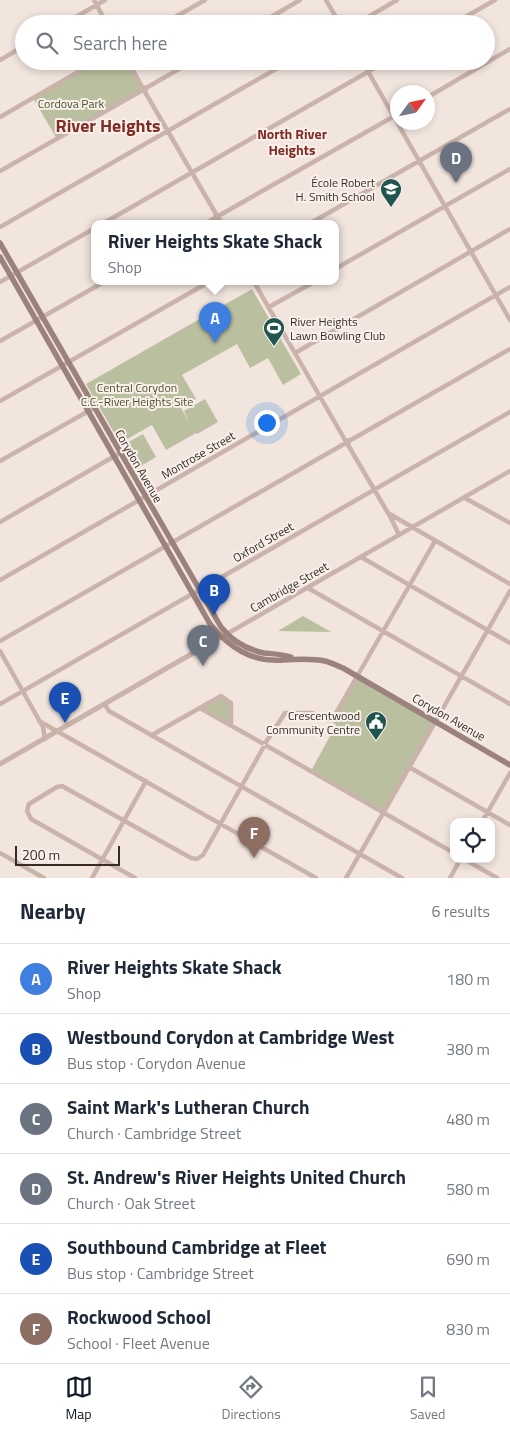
<!DOCTYPE html>
<meta charset="utf-8">
<style>
body{margin:0;font-family:"Titillium Web",sans-serif;background:#f6f6f7;color:#1f2937}
.controls{position:absolute;right:15px;bottom:15px;display:grid;overflow:hidden;border-radius:10px;box-shadow:0 2px 8px #0003}
.controls button{width:45px;height:45px;display:grid;place-items:center;padding:0;border:0;border-bottom:1px solid #e0e1e3;background:#fff;color:#1f2937;font:25px sans-serif}
.compass{position:absolute;left:390px;top:85px;width:45px;height:45px;border-radius:50%;background:#fff;box-shadow:0 2px 8px #0003;rotate:57deg}
.scale{position:absolute;left:15px;bottom:12px;width:105px;box-sizing:border-box;padding-left:5px;border:2px solid #372b2a;border-top:0;font-size:14px;line-height:18px;white-space:nowrap;color:#372b2a;-webkit-text-stroke:4px #f9f0ea;paint-order:stroke}
.you{position:absolute;left:266px;top:422px;width:18px;height:18px;margin:-12px;border:4px solid #fff;border-radius:50%;background:#1a73e8;box-shadow:0 0 0 8px #1a73e833}
.badge{display:grid;place-items:center;width:32px;height:32px;border-radius:50%;background:#111827;color:#fff;font-size:16px;font-weight:700}
.pin{position:absolute;translate:-50% -41px;filter:drop-shadow(0 1px 2px #0008)}
.pin::after{content:'';position:absolute;top:26px;width:18px;height:15px;background:inherit;clip-path:polygon(0 0,100% 0,50% 100%)}
.popup{position:absolute;left:91px;top:220px;width:248px;height:65px;box-sizing:border-box;display:grid;place-content:center;border-radius:10px;background:#fff;filter:drop-shadow(0 1px 4px #0005);font-size:16px;white-space:nowrap;color:#747a83}
.popup b{font-size:19px;color:#1f2937}
.popup::after{content:'';position:absolute;left:50%;top:100%;margin-left:-10px;border:10px solid transparent;border-top-color:#fff}
.list{margin:0;padding:0;list-style:none}
h2{display:flex;justify-content:space-between;align-items:center;height:65px;margin:0;padding:0 20px;font-size:21px}
h2 small{font-size:16px;font-weight:400;color:#747a83}
.list li{display:grid;grid-template-columns:32px 1fr auto;gap:15px;align-items:center;box-sizing:border-box;height:70px;padding:0 20px;border-top:1px solid #e0e1e3}
.list b{display:block;font-size:19px;white-space:nowrap}
.list p{margin:0;font-size:16px;white-space:nowrap;color:#747a83}
.list em{font-size:16px;font-style:normal;color:#747a83}
.icon{flex:none;width:28px;height:28px;fill:none;stroke:currentColor;stroke-width:2;stroke-linecap:round;stroke-linejoin:round}
.map{position:relative;flex:none;width:510px;height:878px;overflow:hidden}
.search{position:absolute;background:#fff;box-shadow:0 2px 8px #0003;left:15px;right:15px;top:15px;height:55px;display:flex;align-items:center;gap:12px;box-sizing:border-box;padding:0 18px;border-radius:28px;color:#747a83;font-size:19px}
.sheet{height:485px;background:#fff}
nav{display:flex;justify-content:space-around;align-items:center;box-sizing:border-box;height:70px;border-top:1px solid #e0e1e3;background:#fff;font-size:14px;color:#747a83}
nav a{display:grid;justify-items:center;gap:2px}
nav .on{color:#111827}
.map>svg:first-child{display:block}
.green{fill:#babf9f}
.lines{fill:none;stroke-linecap:round;stroke-linejoin:round}
.minor{stroke:#c9b3ab;stroke-width:4.5}
.tertiary{stroke:#c9b3ab;stroke-width:5}
.secondary{stroke:#9c827c;stroke-width:5.5}
.labels{text-anchor:middle;dominant-baseline:central;stroke-width:4;stroke-linejoin:round;paint-order:stroke}
.park-label{font-size:12px;fill:#4d542f;stroke:#f9f0ea}
.poi-label{font-size:12px;fill:#372b2a;stroke:#f9f0ea;text-anchor:end}
.street-label{font-size:12px;fill:#372b2a;stroke:#f9f0ea}
.neighbourhood-label{font-size:14px;font-weight:bold;fill:#812c27;stroke:#f9f0ea}
.district-label{font-size:18px;font-weight:bold;fill:#812c27;stroke:#f9f0ea}
</style>
<div class="map">
<svg width="510" height="878" viewBox="0 0 510 878">
<rect width="100%" height="100%" fill="#f1e5de"/>
<path class="green" d="M 97,61 L 128,61 L 144,89 L 57,139 L 33,98 Z
M 252,289 L 301,374 L 283,385 L 268,358 L 250,368 L 237,344 L 182,375 L 196,399 L 181,408 L 189,422 L 184,411 L 205,399 L 218,422 L 197,434 L 196,433 L 166,450 L 152,425 L 120,443 L 86,384 Z
M 143,434 L 156,457 L 136,469 L 123,445 Z
M 303,616 L 331,632 L 278,631 Z
M 357,676 L 435,721 L 383,812 L 311,771 L 336,725 L 331,721 Z
M 221,696 L 231,703 L 231,725 L 200,708 Z"/>
<g class="lines">
<path class="minor" d="M 94,0 L 107,24
M 326,0 L 340,24
M 64,24 L 105,0
M 163,24 L 205,0
M 259,24 L 300,0
M 356,24 L 397,0
M 453,24 L 495,0
M 0,60 L 24,46
M 128,61 L 142,87 L 146,88 L 145,92 L 216,214 L 215,218 L 219,219 L 222,224
M 362,61 L 510,320
M 146,88 L 193,61
M 428,97 L 510,49
M 0,117 L 97,61
M 0,171 L 141,91
M 220,215 L 398,114
M 102,224 L 387,61
M 204,224 L 215,218
M 309,224 L 510,109
M 0,227 L 290,61
M 335,269 L 510,169
M 0,282 L 95,228
M 254,282 L 345,440 L 349,441 L 348,445 L 388,513 L 510,584
M 269,307 L 314,282
M 0,341 L 104,282
M 295,353 L 510,229
M 0,401 L 209,282
M 349,441 L 510,349
M 0,461 L 94,408
M 465,498 L 510,523
M 389,514 L 399,535
M 0,522 L 120,453
M 361,557 L 510,643
M 0,580 L 510,287
M 308,588 L 510,704
M 225,635 L 510,471
M 0,641 L 344,444
M 0,651 L 43,727 L 45,739
M 0,704 L 510,412
M 105,705 L 109,711 L 402,878
M 200,708 L 262,743
M 39,721 L 316,878
M 152,735 L 221,696 L 231,703 L 231,725
M 266,742 L 285,713 L 312,713 L 326,720 L 332,720 L 435,541
M 267,746 L 454,853
M 409,767 L 510,825
M 482,822 L 510,773
M 0,853 L 44,878
M 464,859 L 497,878
M 92,878 L 146,781
M 135,878 L 31,819 L 27,811 L 29,804 L 57,787 L 62,786 L 191,858 L 197,859 L 203,855 L 263,748
M 346,878 L 510,591
M 450,878 L 460,860"/>
<path class="tertiary" d="M 0,764 L 221,637"/>
<path class="secondary" d="M 0,243 L 221,627 C 232,641 245,649 264,653 C 273,654 282,654 291,657
M 0,257 L 210,624 C 230,648 251,662 283,660 C 297,659 312,658 325,661 C 332,663 338,666 343,668 L 510,765"/>
</g>
<defs>
<g id="school-pin" transform="scale(1.125)"><path d="M0 17L-7.5 6A9.5 9.5 0 1 1 7.5 6Z" fill="#215650" stroke="#f9f0ea"/><path d="M0-5L7-2L0 1L-7-2ZM-4 1L0 2.5L4 1V4Q0 6-4 4Z" fill="#fff"/></g>
<g id="stadium-pin" transform="scale(1.125)"><path d="M0 17L-7.5 6A9.5 9.5 0 1 1 7.5 6Z" fill="#215650" stroke="#f9f0ea"/><path d="M0-5a6.5 5 0 1 0 0 10a6.5 5 0 1 0 0-10ZM-3.5-1.8h7v3.6h-7Z" fill="#fff"/></g>
<g id="civic-pin" transform="scale(1.125)"><path d="M0 17L-7.5 6A9.5 9.5 0 1 1 7.5 6Z" fill="#215650" stroke="#f9f0ea"/><path d="M-.6-6.5H3V-4.5H.6V-3L4-1V1h2V6H-6V1h2V-1L-.6-3ZM-1.2 2.5V6h2.4V2.5Z" fill="#fff"/></g>
</defs>
<g fill-rule="evenodd">
<use href="#school-pin" x="391" y="189"/>
<use href="#stadium-pin" x="274" y="328"/>
<use href="#civic-pin" x="376" y="722"/>
</g>
<g class="labels">
<g class="park-label">
<text x="71" y="103">Cordova Park</text>
<text x="137" y="387">Central Corydon<tspan x="137" dy="14">C.C.-River Heights Site</tspan></text>
</g>
<g class="poi-label">
<text x="375" y="182">École Robert<tspan x="375" dy="14">H. Smith School</tspan></text>
<text x="290" y="321" text-anchor="start">River Heights<tspan x="290" dy="14">Lawn Bowling Club</tspan></text>
<text x="360" y="715">Crescentwood<tspan x="360" dy="14">Community Centre</tspan></text>
</g>
<g class="street-label">
<text transform="translate(198 455) rotate(-30)">Montrose Street</text>
<text transform="translate(139 466) rotate(60)">Corydon Avenue</text>
<text transform="translate(263 542) rotate(-30)">Oxford Street</text>
<text transform="translate(289 587) rotate(-30)">Cambridge Street</text>
<text transform="translate(449 717) rotate(30)">Corydon Avenue</text>
</g>
<g class="neighbourhood-label">
<text x="292" y="133">North River<tspan x="292" dy="16">Heights</tspan></text>
</g>
<g class="district-label">
<text x="108" y="125">River Heights</text>
</g>
</g>
</svg>
<div class="controls">
<button><svg class="icon" aria-label="locate" viewBox="0 0 24 24"><circle cx="12" cy="12" r="6"/><path d="M12 2v4M12 18v4M2 12h4M18 12h4"/></svg></button>
</div>
<svg class="compass" viewBox="-18 -18 36 36"><path d="M0-13l5 13h-10z" fill="#e53935"/><path d="M0 13l5-13h-10z" fill="#747a83"/></svg>
<div class="scale">200 m</div>
<div class="you"></div>
<div class="pin badge" style="left:215px;top:343px;background:#3f7fe0">A</div>
<div class="popup"><b>River Heights Skate Shack</b>Shop</div>
<div class="pin badge" style="left:214px;top:615px;background:#1a4fb4">B</div>
<div class="pin badge" style="left:203px;top:666px;background:#6b7280">C</div>
<div class="pin badge" style="left:456px;top:183px;background:#6b7280">D</div>
<div class="pin badge" style="left:65px;top:723px;background:#1a4fb4">E</div>
<div class="pin badge" style="left:254px;top:858px;background:#8d6e63">F</div>
<div class="search"><svg class="icon" aria-label="search" viewBox="0 0 24 24"><circle cx="10" cy="10" r="6"/><path d="M15 15l6 6"/></svg>Search here</div>
</div>
<section class="sheet">
<h2>Nearby<small>6 results</small></h2>
<ul class="list">
<li><span class="badge" style="background:#3f7fe0">A</span><div><b>River Heights Skate Shack</b><p>Shop</p></div><em>180 m</em></li>
<li><span class="badge" style="background:#1a4fb4">B</span><div><b>Westbound Corydon at Cambridge West</b><p>Bus stop · Corydon Avenue</p></div><em>380 m</em></li>
<li><span class="badge" style="background:#6b7280">C</span><div><b>Saint Mark's Lutheran Church</b><p>Church · Cambridge Street</p></div><em>480 m</em></li>
<li><span class="badge" style="background:#6b7280">D</span><div><b>St. Andrew's River Heights United Church</b><p>Church · Oak Street</p></div><em>580 m</em></li>
<li><span class="badge" style="background:#1a4fb4">E</span><div><b>Southbound Cambridge at Fleet</b><p>Bus stop · Cambridge Street</p></div><em>690 m</em></li>
<li><span class="badge" style="background:#8d6e63">F</span><div><b>Rockwood School</b><p>School · Fleet Avenue</p></div><em>830 m</em></li>
</ul>
</section>
<nav>
<a class="on"><svg class="icon" aria-label="map" viewBox="0 0 24 24"><path d="M3 6l6-2 6 2 6-2v14l-6 2-6-2-6 2zM9 4v14M15 6v14"/></svg>Map</a>
<a><svg class="icon" aria-label="directions" viewBox="0 0 24 24"><path d="M12 3l9 9-9 9-9-9zM9 14v-3h6M13 9l2 2-2 2"/></svg>Directions</a>
<a><svg class="icon" aria-label="saved" viewBox="0 0 24 24"><path d="M7 4h10v16l-5-4-5 4z"/></svg>Saved</a>
</nav>
